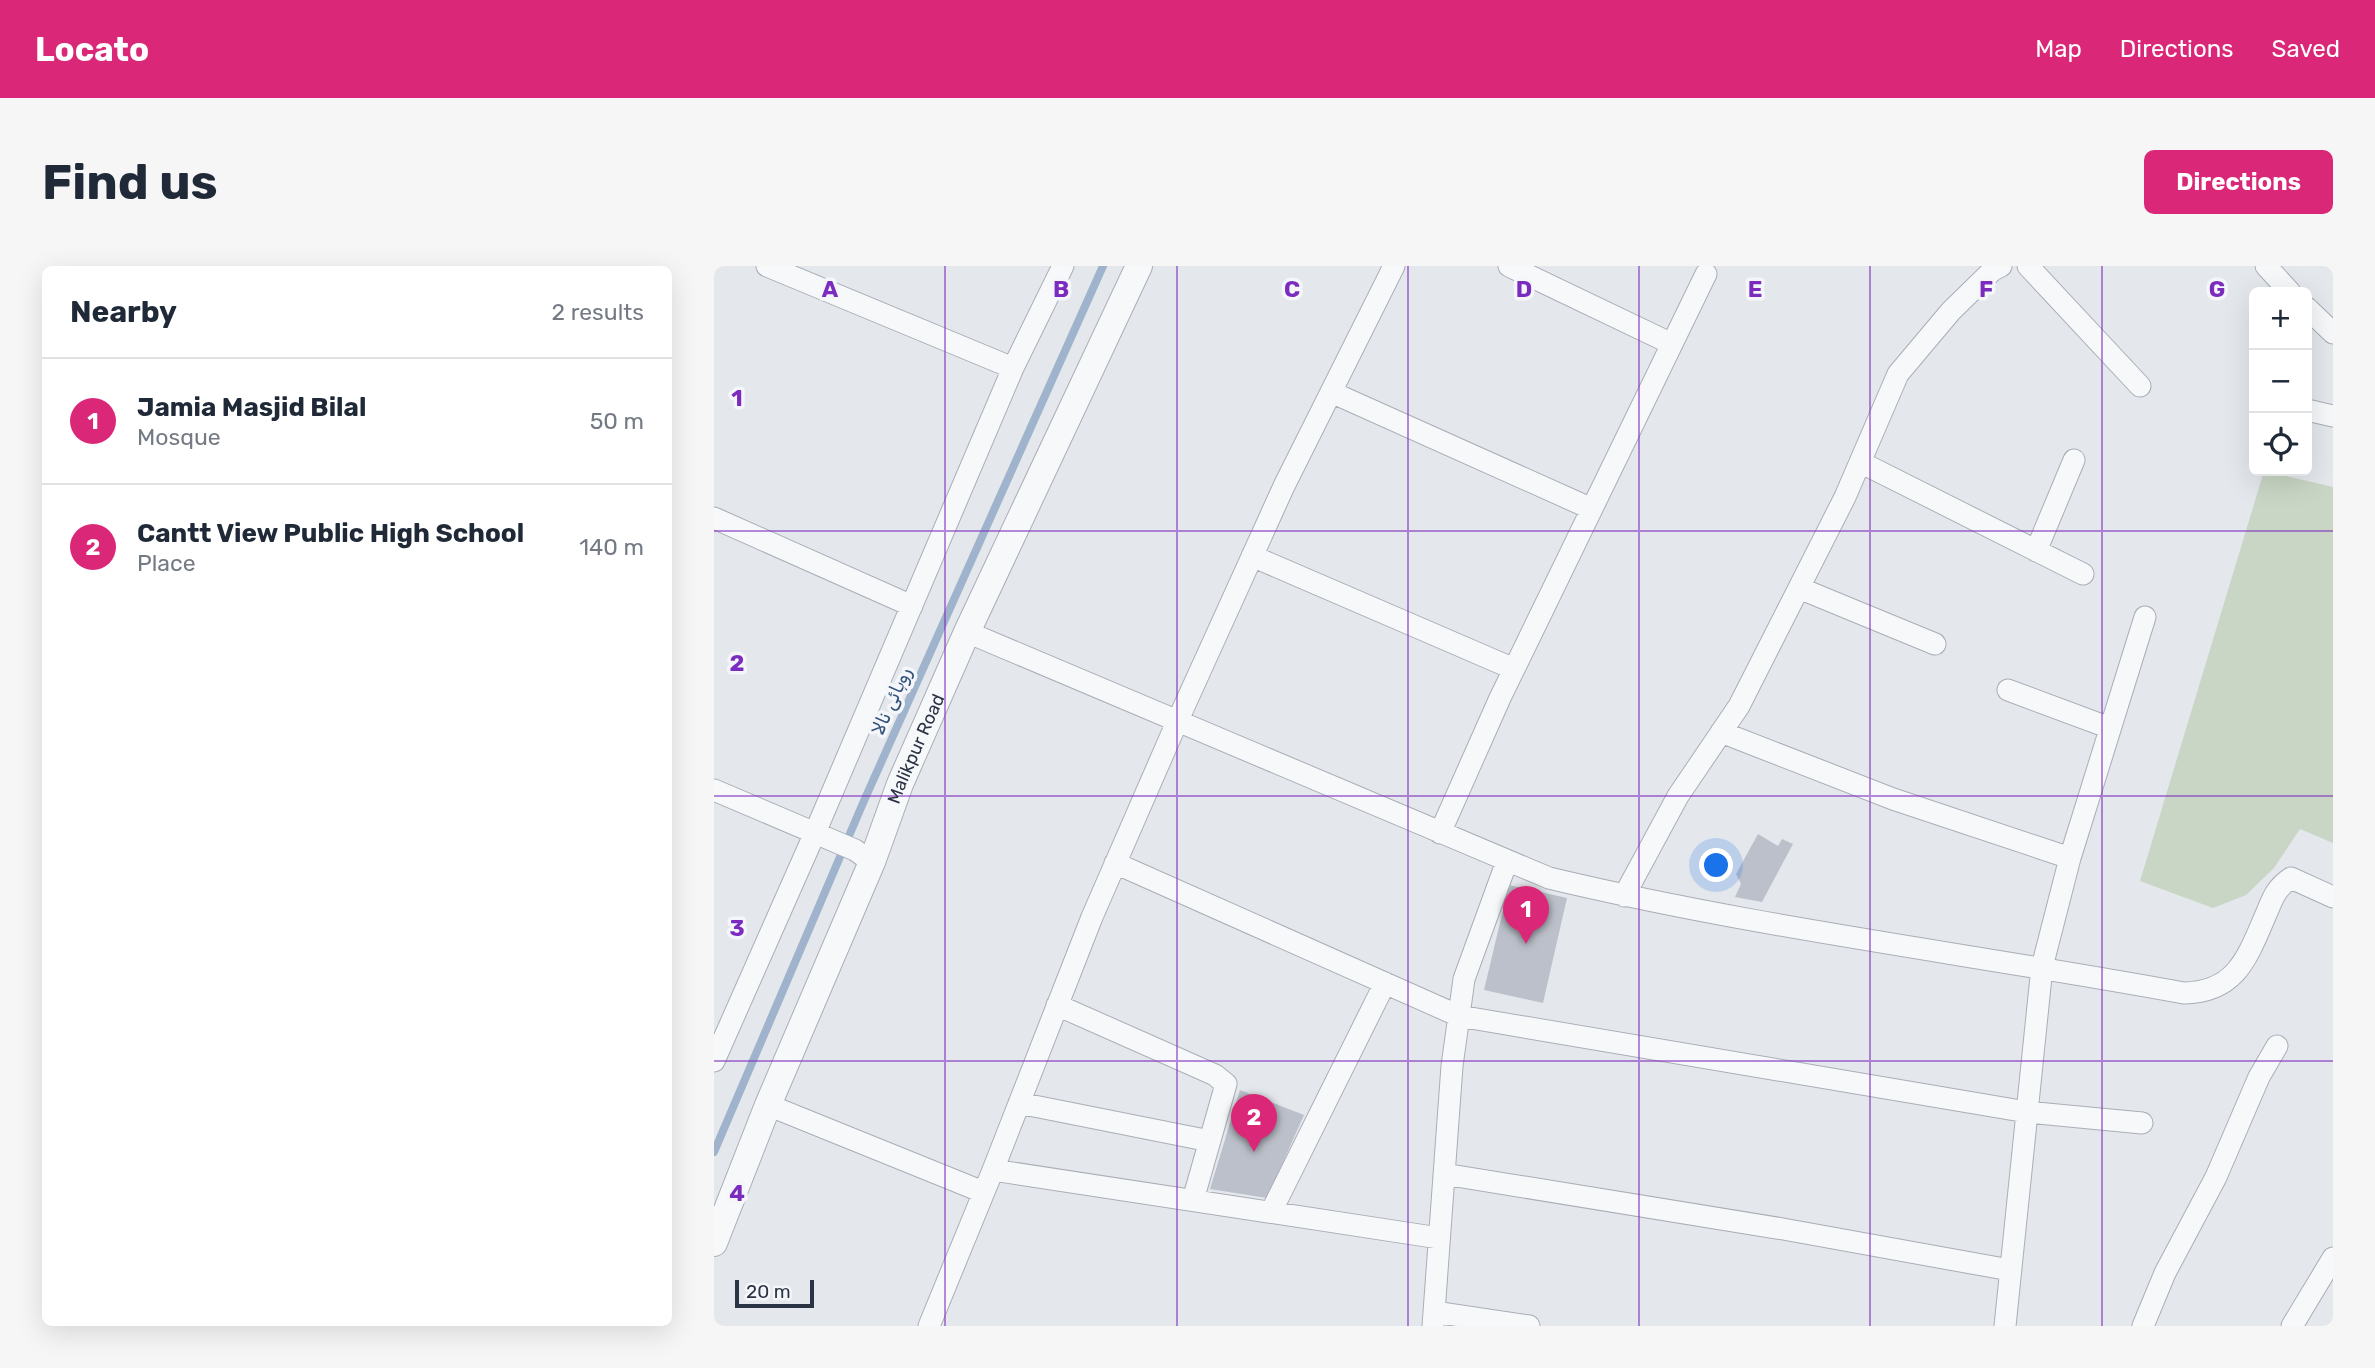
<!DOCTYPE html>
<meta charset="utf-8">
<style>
body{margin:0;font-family:Rubik,"Noto Naskh Arabic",sans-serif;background:#f6f6f7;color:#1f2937}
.controls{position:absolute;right:21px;top:21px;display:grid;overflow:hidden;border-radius:10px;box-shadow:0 7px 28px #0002}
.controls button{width:63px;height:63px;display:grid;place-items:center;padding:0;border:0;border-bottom:2px solid #e0e1e3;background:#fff;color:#1f2937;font:35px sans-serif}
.scale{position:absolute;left:21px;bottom:18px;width:79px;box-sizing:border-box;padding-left:7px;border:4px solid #2b3445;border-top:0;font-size:19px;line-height:24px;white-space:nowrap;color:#2b3445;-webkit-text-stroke:5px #f4f6f9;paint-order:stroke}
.you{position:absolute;left:1003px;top:600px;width:24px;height:24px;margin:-18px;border:5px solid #fff;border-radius:50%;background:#1a73e8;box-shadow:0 0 0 10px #1a73e833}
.badge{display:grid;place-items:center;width:46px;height:46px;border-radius:50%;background:#db2777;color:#fff;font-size:23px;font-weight:700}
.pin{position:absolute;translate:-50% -58px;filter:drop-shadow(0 2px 4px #0008)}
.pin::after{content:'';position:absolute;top:37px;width:24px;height:21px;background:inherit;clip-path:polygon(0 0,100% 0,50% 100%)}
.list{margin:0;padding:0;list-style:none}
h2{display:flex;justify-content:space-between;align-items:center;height:91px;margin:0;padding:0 28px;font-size:30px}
h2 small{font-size:23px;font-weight:400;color:#747a83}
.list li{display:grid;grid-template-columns:46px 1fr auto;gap:21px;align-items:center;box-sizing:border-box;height:126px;padding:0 28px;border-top:2px solid #e0e1e3}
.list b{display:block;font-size:26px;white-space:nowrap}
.list p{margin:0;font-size:23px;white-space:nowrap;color:#747a83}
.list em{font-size:23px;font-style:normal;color:#747a83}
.icon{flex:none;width:38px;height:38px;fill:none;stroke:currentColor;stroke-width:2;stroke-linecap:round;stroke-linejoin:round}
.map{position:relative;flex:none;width:1619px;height:1060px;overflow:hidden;border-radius:10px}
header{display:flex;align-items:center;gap:42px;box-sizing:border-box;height:98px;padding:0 35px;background:#db2777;color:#fff}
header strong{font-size:33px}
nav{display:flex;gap:38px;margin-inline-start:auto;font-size:24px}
.intro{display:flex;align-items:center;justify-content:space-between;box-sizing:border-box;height:168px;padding:0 42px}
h1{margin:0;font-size:49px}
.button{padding:18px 32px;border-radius:10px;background:#db2777;color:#fff;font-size:24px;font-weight:700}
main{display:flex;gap:42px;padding:0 42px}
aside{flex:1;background:#fff;border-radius:10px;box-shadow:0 7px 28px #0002}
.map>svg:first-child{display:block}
.green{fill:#c9d6c5}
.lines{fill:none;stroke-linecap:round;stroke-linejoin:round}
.stream{stroke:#9fb4cc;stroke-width:8}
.building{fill:#bbc0ca}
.minor-casing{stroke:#a9aeb7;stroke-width:23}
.tertiary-casing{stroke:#a9aeb7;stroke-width:28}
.minor{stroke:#f7f8fa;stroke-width:21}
.tertiary{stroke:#f7f8fa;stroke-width:26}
.grid{fill:none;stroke:#7b2cbf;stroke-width:2;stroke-opacity:0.55}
.labels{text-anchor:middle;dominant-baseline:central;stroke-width:7;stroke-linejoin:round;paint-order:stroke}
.street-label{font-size:18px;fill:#2b3445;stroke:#f4f6f9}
.water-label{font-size:19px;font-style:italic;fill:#34527a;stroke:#f4f6f9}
.grid-label{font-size:23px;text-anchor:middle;font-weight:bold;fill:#7b2cbf;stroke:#f4f6f9;stroke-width:7;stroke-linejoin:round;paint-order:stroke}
</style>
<header>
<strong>Locato</strong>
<nav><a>Map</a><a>Directions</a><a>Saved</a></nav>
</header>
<div class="intro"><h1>Find us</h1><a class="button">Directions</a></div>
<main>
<aside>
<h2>Nearby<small>2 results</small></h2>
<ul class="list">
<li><span class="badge">1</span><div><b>Jamia Masjid Bilal</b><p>Mosque</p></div><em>50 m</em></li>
<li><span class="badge">2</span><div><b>Cantt View Public High School</b><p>Place</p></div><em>140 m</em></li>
</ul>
</aside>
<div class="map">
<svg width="1619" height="1060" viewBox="0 0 1619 1060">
<rect width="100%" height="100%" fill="#e4e7ec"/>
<path class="green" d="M 1550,205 L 1619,221 L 1619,577 L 1586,563 L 1560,602 L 1532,629 L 1499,642 L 1426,615 Z"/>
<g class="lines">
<path class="stream" d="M 0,886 L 149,537 L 389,0"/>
</g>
<path class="building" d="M 1044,568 L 1064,580 L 1068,573 L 1079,578 L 1048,636 L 1021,631 L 1027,618 L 1022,608 Z
M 795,619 L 853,632 L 829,737 L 770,724 Z
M 526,824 L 590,849 L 553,932 L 496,923 Z"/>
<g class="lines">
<g class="minor-casing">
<path id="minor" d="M 53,0 L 299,102
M 795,0 L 958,78
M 1314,0 L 1426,120
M 1552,0 L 1576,26
M 1593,42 L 1619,67
M 617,126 L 878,243
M 1593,144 L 1619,150
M 1146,196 L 1369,308
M 0,252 L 198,340
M 1322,285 L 1360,194
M 538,290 L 800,403
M 1085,322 L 1221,378
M 253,366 L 835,612 C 1044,662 1258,688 1470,727 C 1524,726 1534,689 1553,646 C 1559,631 1563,621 1577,612 L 1619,631
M 1294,424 L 1396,462
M 1007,466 L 1179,533 L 1356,592
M 0,524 L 141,584 L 158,596
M 726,567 L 786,432 L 992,8
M 401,597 L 745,750 L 1313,846 L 1428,857
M 910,630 L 964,530 L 1025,440 L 1131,231 L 1184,108 L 1237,45 L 1279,4 L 1287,0
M 343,739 L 501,809 L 512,818 L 479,934
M 0,795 L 100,569 L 299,102 L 349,0
M 305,837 L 496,875
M 54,839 L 269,926
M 279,904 L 725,972
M 730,908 L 1069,963 L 1296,1004
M 557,946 L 671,717
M 720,1046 L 815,1060
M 215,1060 L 279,904 L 378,651 L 463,456 L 570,220 L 680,0
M 719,1060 L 738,800 L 750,713 L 793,595
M 1291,1060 L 1328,701 L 1356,592 L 1431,351
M 1429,1060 L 1451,1007 L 1502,911 L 1545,811 L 1563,780
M 1578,1060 L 1619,992"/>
</g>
<g class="tertiary-casing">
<g id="tertiary">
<path id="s1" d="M 0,977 L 54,839 L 158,596 L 186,518 L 253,366 L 425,0"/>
</g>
</g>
<use href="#minor" class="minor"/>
<use href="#tertiary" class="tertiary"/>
</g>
<path class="grid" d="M 231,0 L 231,1060M 463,0 L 463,1060M 694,0 L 694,1060M 925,0 L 925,1060M 1156,0 L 1156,1060M 1388,0 L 1388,1060M 0,265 L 1619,265M 0,530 L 1619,530M 0,795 L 1619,795"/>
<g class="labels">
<g class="street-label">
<text stroke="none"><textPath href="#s1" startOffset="534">Malikpur Road</textPath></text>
</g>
<g class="water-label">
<text transform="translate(177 435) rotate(-66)">روہائی نالا</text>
</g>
</g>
<g class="grid-label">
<text x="116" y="31">A</text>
<text x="347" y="31">B</text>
<text x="578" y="31">C</text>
<text x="810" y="31">D</text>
<text x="1041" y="31">E</text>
<text x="1272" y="31">F</text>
<text x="1503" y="31">G</text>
<text x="23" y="140">1</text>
<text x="23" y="405">2</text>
<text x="23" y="670">3</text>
<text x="23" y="935">4</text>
</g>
</svg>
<div class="controls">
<button>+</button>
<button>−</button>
<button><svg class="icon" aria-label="locate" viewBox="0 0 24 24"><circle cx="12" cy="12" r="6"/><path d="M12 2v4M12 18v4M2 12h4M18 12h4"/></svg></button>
</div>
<div class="scale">20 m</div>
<div class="you"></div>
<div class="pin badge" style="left:812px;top:678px">1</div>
<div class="pin badge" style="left:540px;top:886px">2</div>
</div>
</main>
